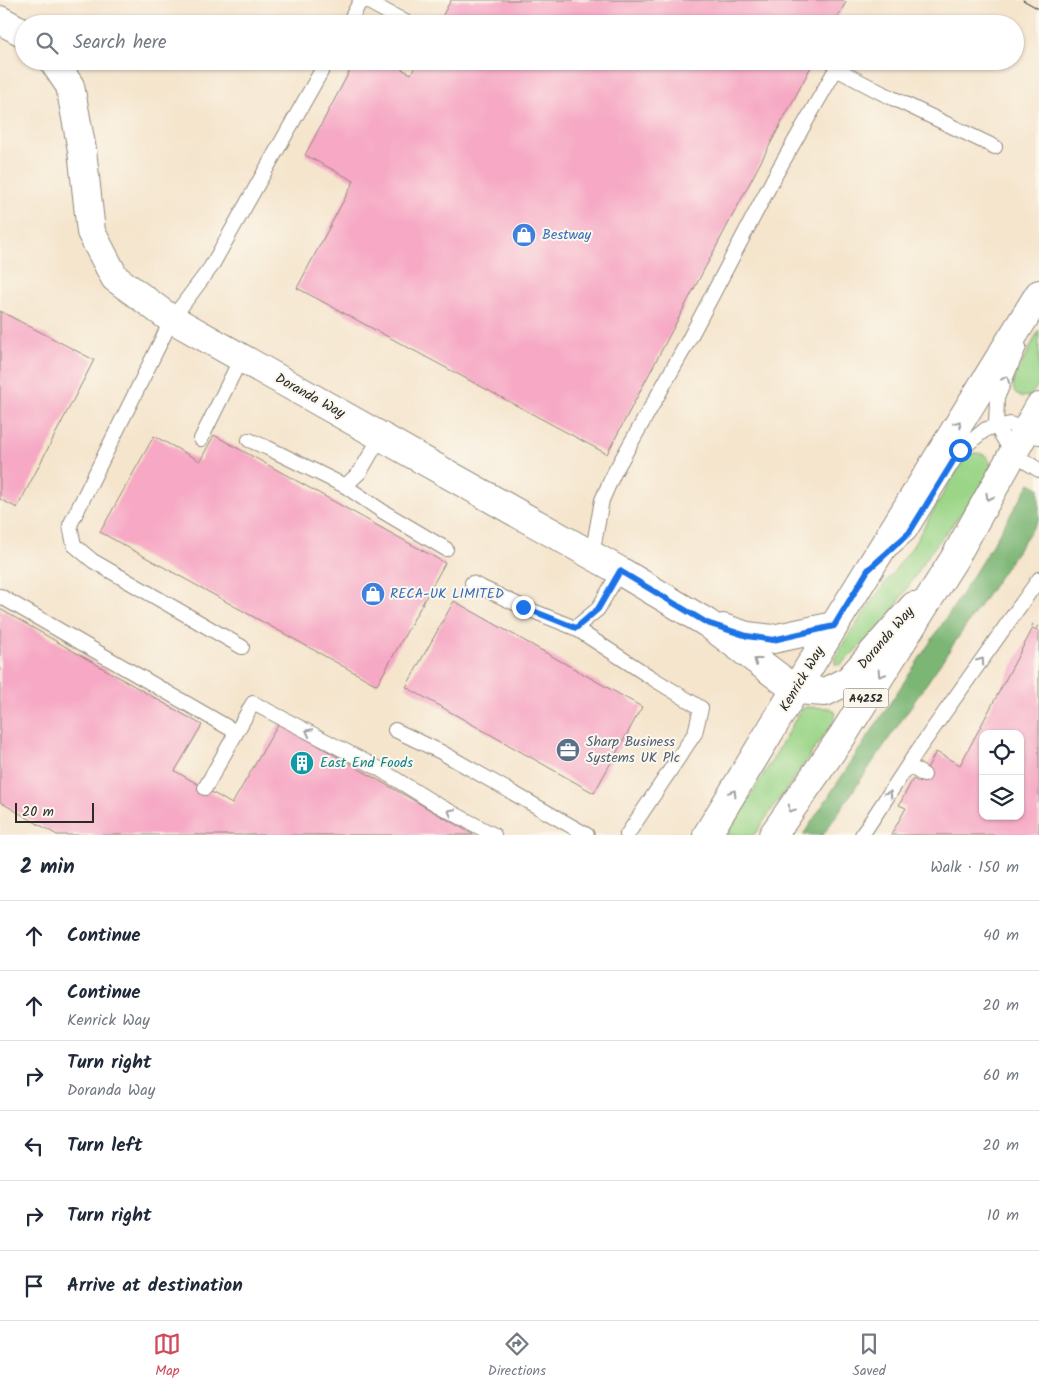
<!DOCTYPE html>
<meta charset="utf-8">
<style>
body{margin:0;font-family:Kalam,sans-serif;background:#f2f2f3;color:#1f2937}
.controls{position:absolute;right:15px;bottom:15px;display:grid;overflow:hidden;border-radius:10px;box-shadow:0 1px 4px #0004}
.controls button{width:45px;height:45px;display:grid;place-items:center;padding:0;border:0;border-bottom:1px solid #e0e1e3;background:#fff;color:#1f2937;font:25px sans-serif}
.scale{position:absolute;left:15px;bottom:12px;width:79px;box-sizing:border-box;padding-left:5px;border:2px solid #2b2b2b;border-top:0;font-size:14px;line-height:18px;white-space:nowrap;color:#2b2b2b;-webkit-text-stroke:4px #fbf7ec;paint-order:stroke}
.stop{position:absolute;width:15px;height:15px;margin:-11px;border:4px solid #1a73e8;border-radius:50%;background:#fff}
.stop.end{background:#1a73e8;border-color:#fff;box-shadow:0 1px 5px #0008}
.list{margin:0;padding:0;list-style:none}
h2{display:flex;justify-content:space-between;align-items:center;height:65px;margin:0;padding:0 20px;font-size:21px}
h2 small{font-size:16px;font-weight:400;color:#747a83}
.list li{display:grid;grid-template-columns:32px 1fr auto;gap:15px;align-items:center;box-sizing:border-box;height:70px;padding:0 20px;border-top:1px solid #e0e1e3}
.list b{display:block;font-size:19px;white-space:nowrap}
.list p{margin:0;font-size:16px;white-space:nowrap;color:#747a83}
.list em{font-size:16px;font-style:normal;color:#747a83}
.icon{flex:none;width:28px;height:28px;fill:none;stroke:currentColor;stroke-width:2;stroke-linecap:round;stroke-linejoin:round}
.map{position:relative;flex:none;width:1039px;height:835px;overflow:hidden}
.search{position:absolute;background:#fff;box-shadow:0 1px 4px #0004;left:15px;right:15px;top:15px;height:55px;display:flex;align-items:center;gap:12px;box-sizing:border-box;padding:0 18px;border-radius:28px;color:#747a83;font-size:19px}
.sheet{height:485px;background:#fff}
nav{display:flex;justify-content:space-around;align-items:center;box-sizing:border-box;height:70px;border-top:1px solid #e0e1e3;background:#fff;font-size:14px;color:#747a83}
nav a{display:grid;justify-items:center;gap:2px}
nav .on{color:#d1495b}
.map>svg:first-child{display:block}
.green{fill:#9bd588;stroke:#63805a}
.forest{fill:#7cb674;stroke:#547050}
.building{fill:#f6a8c4;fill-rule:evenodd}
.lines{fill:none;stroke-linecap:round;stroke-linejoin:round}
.lane-casing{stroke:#90887c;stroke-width:16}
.street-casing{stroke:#90887c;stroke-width:30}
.primary-casing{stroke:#90887c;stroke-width:30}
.path{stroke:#90887c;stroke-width:3;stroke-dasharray:1 4;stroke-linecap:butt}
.lane{stroke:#fff;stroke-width:14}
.street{stroke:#fff;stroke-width:28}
.primary{stroke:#fff;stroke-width:28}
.tram{stroke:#2b2b2b;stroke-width:1}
.oneway{stroke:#a0a0a0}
.route{stroke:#1a73e8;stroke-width:6}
.labels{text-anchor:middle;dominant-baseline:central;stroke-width:4;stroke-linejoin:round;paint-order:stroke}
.shield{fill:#fbf7ec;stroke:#696865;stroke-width:1}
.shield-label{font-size:12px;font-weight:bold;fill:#2b2b2b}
.shop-label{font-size:14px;fill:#366cbe;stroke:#fbf7ec;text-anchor:start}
.street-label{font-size:14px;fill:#2b2b2b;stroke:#fbf7ec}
.service-label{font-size:14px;fill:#4e5e75;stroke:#fbf7ec;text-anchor:start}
.culture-label{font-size:14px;fill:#0d838f;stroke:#fbf7ec;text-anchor:start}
</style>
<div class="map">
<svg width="1039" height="835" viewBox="0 0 1039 835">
<rect width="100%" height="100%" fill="#fbf7ec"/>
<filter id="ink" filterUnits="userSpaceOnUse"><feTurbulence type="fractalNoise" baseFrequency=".02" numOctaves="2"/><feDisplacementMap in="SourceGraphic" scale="10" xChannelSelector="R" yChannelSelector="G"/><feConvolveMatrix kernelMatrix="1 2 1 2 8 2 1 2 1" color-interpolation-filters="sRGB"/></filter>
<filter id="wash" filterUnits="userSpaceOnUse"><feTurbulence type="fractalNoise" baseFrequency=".0096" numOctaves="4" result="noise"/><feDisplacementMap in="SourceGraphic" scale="20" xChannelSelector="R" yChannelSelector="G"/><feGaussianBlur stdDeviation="1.12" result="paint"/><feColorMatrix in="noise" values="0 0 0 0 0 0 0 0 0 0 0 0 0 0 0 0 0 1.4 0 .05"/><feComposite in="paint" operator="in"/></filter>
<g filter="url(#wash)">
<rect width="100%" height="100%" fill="#f5e5cd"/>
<path class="green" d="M 1039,330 L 1039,384 L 1030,396 L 1021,397 C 1013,393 1012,387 1014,379 Z
M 975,453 C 987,453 990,459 992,470 L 972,500 L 929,554 L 888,618 L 846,660 L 840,665 L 835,664 L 835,658 L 841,647 L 874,598 L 913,546 L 962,461 L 968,456 Z
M 806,707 L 831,708 L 836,713 L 834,721 L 754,835 L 726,835 L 772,761 L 800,711 Z"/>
<path class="forest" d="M 1030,483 L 1039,488 L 1039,519 L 823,835 L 803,835 L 958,600 Z"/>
<g id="blocks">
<path class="building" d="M 451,0 L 842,0 L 846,2 L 834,24 L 438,24 Z
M 355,61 L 386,61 L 411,74 L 418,61 L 814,61 L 607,454 L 297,288 L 354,181 L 305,155 Z
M 0,311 L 94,360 L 17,508 L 0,499 Z
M 214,435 L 445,563 L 377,685 L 100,532 L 154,436 L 200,461 Z
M 454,601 L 642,707 L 594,793 L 406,687 Z
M 0,609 L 202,725 L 175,771 L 232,804 L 279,723 L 474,835 L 57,835 L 0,802 Z
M 1033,628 L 1039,631 L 1039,835 L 891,835 L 906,808 L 899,805 L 913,779 L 919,783 L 936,752 L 960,765 ZM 983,734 L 1020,734 L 1020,816 L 983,816 Z"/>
</g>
</g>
<g filter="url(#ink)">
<use href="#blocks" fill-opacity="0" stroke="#90887c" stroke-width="1"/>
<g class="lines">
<g class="lane-casing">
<path id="lane" d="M 365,0 L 409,24
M 348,24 L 361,0
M 1019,347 L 997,398 L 996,426 L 1013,454 L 1039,470
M 201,439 L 241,358
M 249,440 L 268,448 L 345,486 L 360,472 L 381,436
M 345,486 L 382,511 L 446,549
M 892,548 L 909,533 L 960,450 L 986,429 L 1010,424 L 1039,437
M 592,555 L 602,500 L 614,473 L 685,347 L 777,172 L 836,69 L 882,93 L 995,147
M 472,583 L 523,607 L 575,628 L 598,609 L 620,571
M 0,596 L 236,732
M 575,628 L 652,678 L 701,708 L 695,733 L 627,835
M 242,647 L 93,561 L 74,545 L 70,525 L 172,319 L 211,267 L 327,61
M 395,730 L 441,752 L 587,835
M 908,765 L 924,775
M 205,788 L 253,703 L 376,767 L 436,804 L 494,835
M 862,835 L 918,750 L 1039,579"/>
</g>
<g class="street-casing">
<path id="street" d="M 0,20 L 24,33
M 53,61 L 70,86 L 82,150 L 91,232 L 115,278 L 167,316 L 620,571 L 707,623 L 796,690 L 825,692 L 849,680 L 914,606
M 723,628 L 747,636 L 773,639 L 834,626"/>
</g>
<g class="primary-casing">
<path id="primary" d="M 707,835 L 834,626 L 1039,294
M 773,835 L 843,735 L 954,559 L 1039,407"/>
</g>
<path class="path" d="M 1032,625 L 1039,628"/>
<use href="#lane" class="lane"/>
<use href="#street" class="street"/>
<use href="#primary" class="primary"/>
<path class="tram" d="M 1023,0 L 1039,9"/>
</g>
<defs><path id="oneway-chevron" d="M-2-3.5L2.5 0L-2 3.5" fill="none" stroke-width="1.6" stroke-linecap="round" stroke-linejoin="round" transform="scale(1.25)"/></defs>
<g class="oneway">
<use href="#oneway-chevron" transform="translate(1006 379) rotate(-67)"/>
<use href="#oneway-chevron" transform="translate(958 424) rotate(-58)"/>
<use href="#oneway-chevron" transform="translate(989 497) rotate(120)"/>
<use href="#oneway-chevron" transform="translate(757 661) rotate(-143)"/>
<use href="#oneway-chevron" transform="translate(981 661) rotate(-55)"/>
<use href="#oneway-chevron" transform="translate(881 674) rotate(122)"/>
<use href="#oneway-chevron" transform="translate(309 732) rotate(-152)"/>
<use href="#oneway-chevron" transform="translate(733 793) rotate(-59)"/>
<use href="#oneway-chevron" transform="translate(889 794) rotate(-57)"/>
<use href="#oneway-chevron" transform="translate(791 809) rotate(125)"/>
<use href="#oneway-chevron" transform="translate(451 812) rotate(-152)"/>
</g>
</g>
<g class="lines" filter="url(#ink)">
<path class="route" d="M 523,607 L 576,628 L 598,609 L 620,571 L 707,623 L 747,636 L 773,640 L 834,626 L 868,570 L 909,533 L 960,450"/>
</g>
<defs>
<g id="shop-disc" transform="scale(1.25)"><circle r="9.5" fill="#3f7fe0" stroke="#fbf7ec"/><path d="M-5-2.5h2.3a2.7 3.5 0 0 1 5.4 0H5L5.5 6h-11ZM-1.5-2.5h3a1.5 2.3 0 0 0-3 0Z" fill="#fff"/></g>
<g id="office-disc" transform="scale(1.25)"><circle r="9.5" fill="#5c6f8a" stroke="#fbf7ec"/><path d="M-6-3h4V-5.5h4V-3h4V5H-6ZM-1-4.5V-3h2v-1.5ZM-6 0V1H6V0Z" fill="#fff"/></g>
<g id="building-disc" transform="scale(1.25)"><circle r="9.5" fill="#0f9aa8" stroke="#fbf7ec"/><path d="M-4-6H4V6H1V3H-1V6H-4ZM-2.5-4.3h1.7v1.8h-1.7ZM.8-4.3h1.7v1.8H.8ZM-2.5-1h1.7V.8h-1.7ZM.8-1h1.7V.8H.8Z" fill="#fff"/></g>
</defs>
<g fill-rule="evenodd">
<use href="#shop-disc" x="524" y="235"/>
<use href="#shop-disc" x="373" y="594"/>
<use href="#office-disc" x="568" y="750"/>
<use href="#building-disc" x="302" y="763"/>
</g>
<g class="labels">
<rect class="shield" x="843.5" y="688.5" width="45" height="19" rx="4"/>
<g class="shield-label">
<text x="866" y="698">A4252</text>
</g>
<g class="shop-label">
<text x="542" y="235">Bestway</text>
<text x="390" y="594">RECA-UK LIMITED</text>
</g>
<g class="street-label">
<text transform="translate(310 396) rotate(29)">Doranda Way</text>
<text transform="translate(886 638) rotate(-49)">Doranda Way</text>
<text transform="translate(802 679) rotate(-59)">Kenrick Way</text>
</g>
<g class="service-label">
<text x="586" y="742">Sharp Business<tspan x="586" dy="16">Systems UK Plc</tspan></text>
</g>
<g class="culture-label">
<text x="320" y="763">East End Foods</text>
</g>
</g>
</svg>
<div class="controls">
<button><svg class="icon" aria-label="locate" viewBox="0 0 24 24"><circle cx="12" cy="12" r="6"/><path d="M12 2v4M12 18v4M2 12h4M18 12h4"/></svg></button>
<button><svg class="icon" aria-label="layers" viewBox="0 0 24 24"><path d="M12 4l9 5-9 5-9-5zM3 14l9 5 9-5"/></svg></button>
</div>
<div class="scale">20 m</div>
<div class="stop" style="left:960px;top:450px"></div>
<div class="stop end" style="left:523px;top:607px"></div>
<div class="search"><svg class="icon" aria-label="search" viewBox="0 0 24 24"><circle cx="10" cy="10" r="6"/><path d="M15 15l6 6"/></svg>Search here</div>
</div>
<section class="sheet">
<h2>2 min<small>Walk · 150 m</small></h2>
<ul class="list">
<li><svg class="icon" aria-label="ahead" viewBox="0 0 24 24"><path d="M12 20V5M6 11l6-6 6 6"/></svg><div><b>Continue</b></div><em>40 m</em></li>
<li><svg class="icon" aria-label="ahead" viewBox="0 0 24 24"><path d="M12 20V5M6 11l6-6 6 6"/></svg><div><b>Continue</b><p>Kenrick Way</p></div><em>20 m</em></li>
<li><svg class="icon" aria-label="right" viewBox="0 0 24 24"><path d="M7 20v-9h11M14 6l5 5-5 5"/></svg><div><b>Turn right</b><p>Doranda Way</p></div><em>60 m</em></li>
<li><svg class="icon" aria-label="left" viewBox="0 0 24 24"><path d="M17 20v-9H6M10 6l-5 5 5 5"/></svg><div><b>Turn left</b></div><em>20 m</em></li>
<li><svg class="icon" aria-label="right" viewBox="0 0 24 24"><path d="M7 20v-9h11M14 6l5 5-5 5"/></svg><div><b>Turn right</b></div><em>10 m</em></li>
<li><svg class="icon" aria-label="arrive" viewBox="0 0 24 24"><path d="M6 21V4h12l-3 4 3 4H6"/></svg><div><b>Arrive at destination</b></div></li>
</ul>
</section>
<nav>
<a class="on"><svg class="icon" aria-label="map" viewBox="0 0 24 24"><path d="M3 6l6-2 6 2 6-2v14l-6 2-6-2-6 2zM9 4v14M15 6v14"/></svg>Map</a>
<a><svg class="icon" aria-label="directions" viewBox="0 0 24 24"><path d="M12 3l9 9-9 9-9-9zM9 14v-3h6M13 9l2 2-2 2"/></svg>Directions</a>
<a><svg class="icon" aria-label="saved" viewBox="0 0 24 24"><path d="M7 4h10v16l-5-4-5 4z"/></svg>Saved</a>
</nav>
